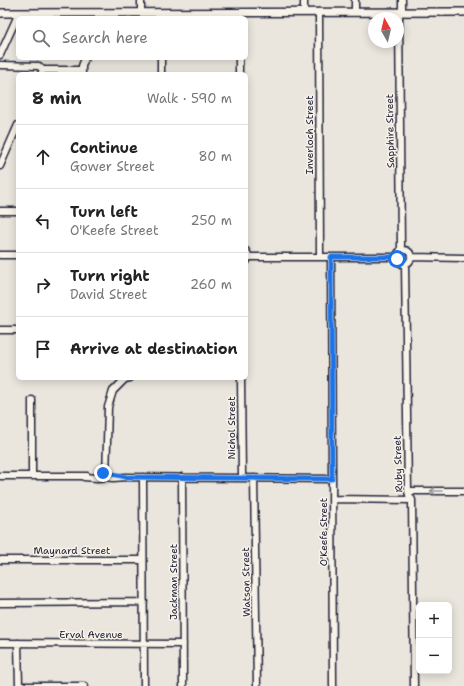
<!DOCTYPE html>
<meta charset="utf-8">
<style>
body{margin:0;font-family:"Shantell Sans",sans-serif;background:#f2f2f2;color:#222}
.controls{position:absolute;right:12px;bottom:12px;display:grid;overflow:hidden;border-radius:6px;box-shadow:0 2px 10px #0003}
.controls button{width:36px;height:36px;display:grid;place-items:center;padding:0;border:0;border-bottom:1px solid #e0e0e0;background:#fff;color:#222;font:20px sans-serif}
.compass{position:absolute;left:368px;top:12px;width:36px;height:36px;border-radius:50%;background:#fff;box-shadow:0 2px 10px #0003;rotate:352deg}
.stop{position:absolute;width:12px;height:12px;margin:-9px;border:3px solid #1a73e8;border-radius:50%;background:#fff}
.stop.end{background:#1a73e8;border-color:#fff;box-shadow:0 1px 4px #0008}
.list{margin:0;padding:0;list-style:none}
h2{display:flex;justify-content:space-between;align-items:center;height:52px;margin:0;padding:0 16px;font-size:17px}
h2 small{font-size:13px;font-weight:400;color:#767676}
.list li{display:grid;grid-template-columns:26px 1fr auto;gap:12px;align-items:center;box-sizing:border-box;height:64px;padding:0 16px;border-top:1px solid #e0e0e0}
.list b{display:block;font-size:15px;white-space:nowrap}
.list p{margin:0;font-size:13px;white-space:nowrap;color:#767676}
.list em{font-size:13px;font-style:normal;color:#767676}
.icon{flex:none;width:22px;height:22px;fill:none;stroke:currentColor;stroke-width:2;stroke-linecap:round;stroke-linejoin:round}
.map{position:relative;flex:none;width:464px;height:686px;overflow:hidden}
.search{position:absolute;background:#fff;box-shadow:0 2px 10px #0003;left:16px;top:16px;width:232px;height:44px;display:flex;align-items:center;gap:10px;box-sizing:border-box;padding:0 14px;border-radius:6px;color:#767676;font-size:15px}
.panel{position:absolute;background:#fff;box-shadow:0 2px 10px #0003;left:16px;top:72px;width:232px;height:308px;border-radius:6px}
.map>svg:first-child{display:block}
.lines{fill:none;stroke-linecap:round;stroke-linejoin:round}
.minor-casing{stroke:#22223b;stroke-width:9}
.major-casing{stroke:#22223b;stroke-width:10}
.minor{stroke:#f7f3e8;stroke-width:6}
.major{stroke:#f7f3e8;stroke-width:7}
.oneway{stroke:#97959a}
.route{stroke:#1a73e8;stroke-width:5}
.labels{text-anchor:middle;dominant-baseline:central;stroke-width:3;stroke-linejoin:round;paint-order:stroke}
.street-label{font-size:10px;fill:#22223b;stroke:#f7f3e8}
</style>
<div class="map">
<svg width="464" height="686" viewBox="0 0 464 686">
<rect width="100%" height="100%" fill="#eae6de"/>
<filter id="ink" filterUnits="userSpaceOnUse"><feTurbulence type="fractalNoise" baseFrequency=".025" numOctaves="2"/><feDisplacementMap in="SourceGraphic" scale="8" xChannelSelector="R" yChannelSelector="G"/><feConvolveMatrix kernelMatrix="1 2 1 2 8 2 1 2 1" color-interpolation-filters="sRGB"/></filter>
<g filter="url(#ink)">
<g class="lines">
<g class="minor-casing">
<path id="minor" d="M 141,0 L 141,12
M 304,12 L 304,0
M 319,12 L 320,257
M 355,12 L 355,0
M 399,12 L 401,250
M 402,12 L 402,0
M 0,55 L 19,13
M 161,58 L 161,74
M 239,58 L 239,74
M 0,65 L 39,66 L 43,70
M 82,72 L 82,66 L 85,58
M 41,74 L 43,70 L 81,70
M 0,166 L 18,125
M 0,211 L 18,211
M397 257a7 7 0 1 1 14 0a7 7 0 1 1-14 0Z
M 246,251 C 249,255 249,258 246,262
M 0,255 L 18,255
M 248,257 L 397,257
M 331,257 L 333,686
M 411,257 L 464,258
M 405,264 L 408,491 L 409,495 L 412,500 L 414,686
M 0,330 L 18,330
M 241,378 L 242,477
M 0,476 L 87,476
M 32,476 L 32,400
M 84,477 L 97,478 L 106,477 L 113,478 L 126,477 L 332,479
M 106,477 L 108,407 L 113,391 L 125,379 L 130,378
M 143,477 L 144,686
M 182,477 L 183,686
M 254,478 L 257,686
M 408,491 L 464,491
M 332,499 L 412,500
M 0,560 L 143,560
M 0,603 L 144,602
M 0,643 L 183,644
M 18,643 L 19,686 L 84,686"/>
</g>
<g class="major-casing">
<path id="major" d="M 0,13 L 464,12"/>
</g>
<use href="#minor" class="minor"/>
<use href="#major" class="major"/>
</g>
<defs><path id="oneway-shaft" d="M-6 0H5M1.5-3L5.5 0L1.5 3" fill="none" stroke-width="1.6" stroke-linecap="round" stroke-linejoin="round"/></defs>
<use class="oneway" href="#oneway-shaft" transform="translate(436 491) rotate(-180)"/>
</g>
<g class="lines" filter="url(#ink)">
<path class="route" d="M 103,473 L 108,473 L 126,477 L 332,479 L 331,257 L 397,257 L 397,259"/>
</g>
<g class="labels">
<g class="street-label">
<text transform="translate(390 131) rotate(-91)">Sapphire Street</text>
<text transform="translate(309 135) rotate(-90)">Inverloch Street</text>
<text transform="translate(231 428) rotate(-90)">Nichol Street</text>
<text transform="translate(398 464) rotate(-92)">Ruby Street</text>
<text transform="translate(323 532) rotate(-90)">O'Keefe Street</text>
<text x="72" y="550">Maynard Street</text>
<text transform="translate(173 582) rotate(-90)">Jackman Street</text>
<text transform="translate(246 582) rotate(-91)">Watson Street</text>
<text x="91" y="634">Erval Avenue</text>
</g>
</g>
</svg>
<div class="controls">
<button>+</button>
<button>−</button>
</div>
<svg class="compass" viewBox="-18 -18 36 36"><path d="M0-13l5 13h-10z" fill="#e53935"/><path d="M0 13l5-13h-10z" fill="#767676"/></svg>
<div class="stop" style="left:397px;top:259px"></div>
<div class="stop end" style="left:103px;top:473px"></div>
<div class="search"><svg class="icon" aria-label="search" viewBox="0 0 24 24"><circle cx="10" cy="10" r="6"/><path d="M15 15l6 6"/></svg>Search here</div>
<section class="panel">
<h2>8 min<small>Walk · 590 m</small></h2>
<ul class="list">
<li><svg class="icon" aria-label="ahead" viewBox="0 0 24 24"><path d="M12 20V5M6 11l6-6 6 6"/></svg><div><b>Continue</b><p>Gower Street</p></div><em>80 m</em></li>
<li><svg class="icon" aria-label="left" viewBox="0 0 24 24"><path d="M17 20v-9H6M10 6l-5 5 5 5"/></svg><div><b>Turn left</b><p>O'Keefe Street</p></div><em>250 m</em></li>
<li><svg class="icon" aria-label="right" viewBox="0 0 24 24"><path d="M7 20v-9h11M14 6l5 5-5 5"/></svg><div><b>Turn right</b><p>David Street</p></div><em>260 m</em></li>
<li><svg class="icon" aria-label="arrive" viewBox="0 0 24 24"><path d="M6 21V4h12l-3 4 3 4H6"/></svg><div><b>Arrive at destination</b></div></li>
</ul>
</section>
</div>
